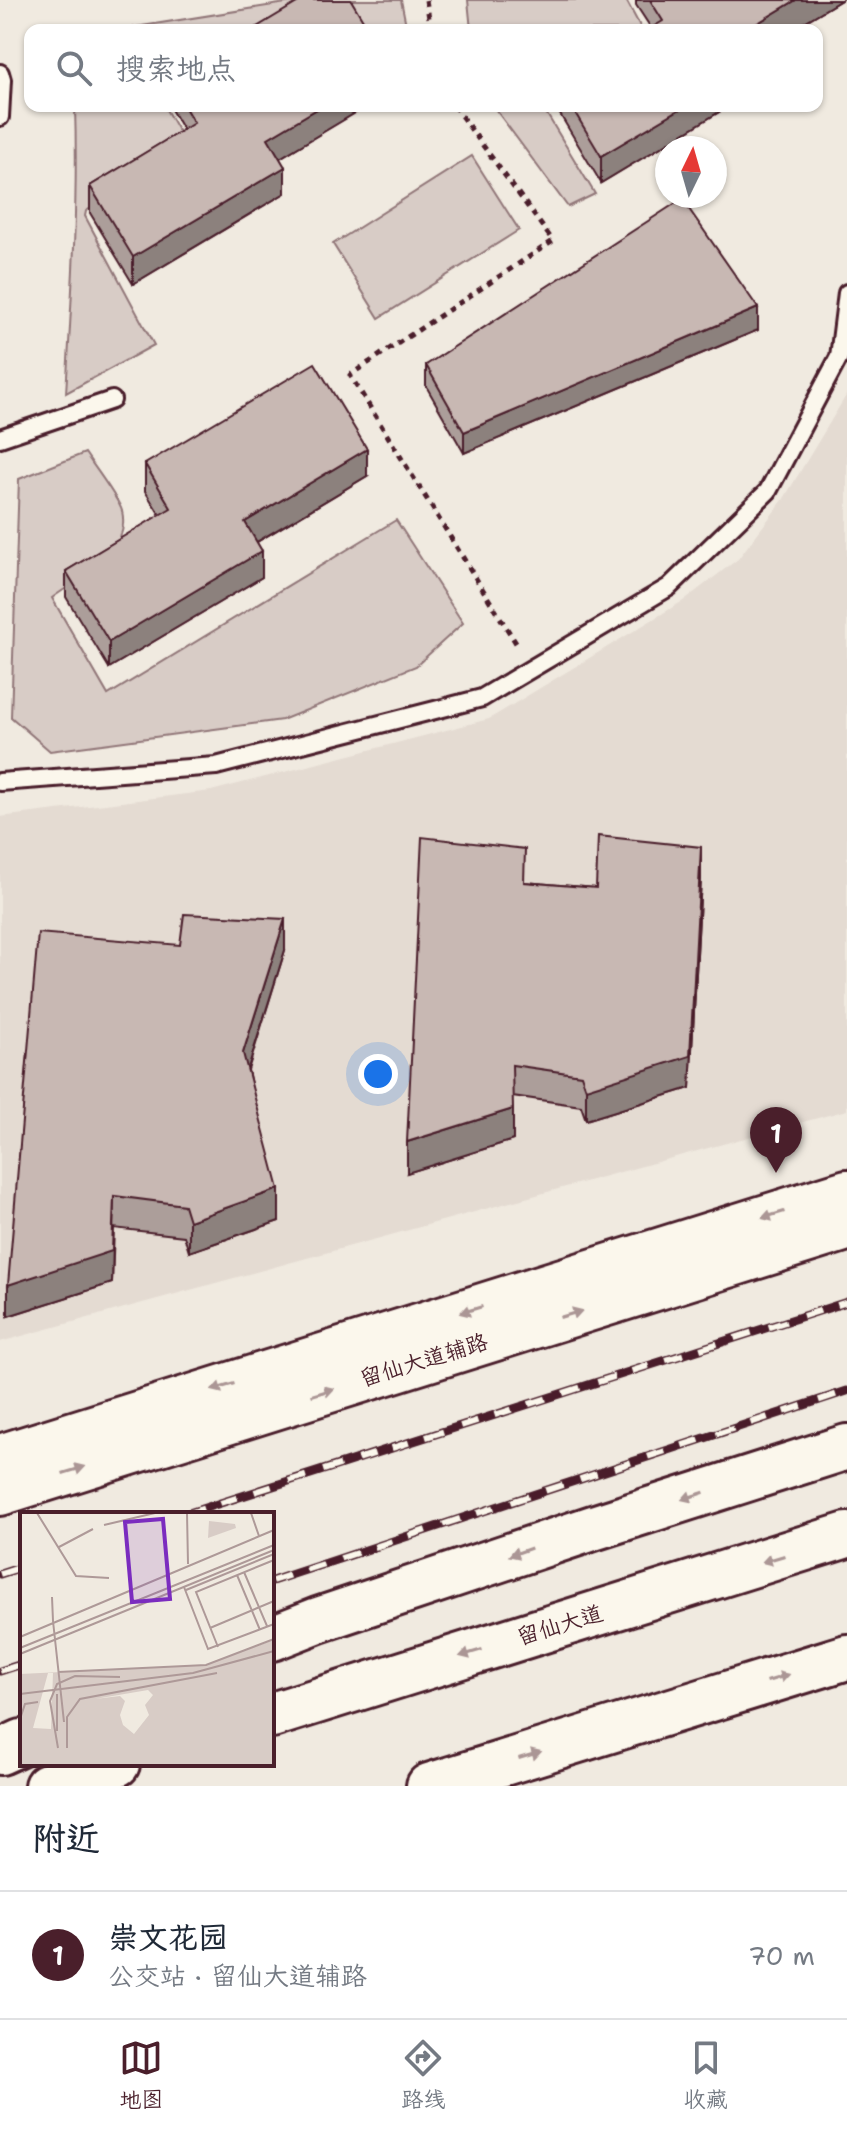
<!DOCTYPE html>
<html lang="zh">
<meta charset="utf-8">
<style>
body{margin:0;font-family:"Shantell Sans","LXGW WenKai TC",sans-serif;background:#f2f2f3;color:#1f2937}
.compass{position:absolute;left:655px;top:136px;width:72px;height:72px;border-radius:50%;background:#fff;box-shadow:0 2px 6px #0004;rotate:5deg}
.you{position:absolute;left:378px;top:1074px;width:28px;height:28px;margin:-20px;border:6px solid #fff;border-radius:50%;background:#1a73e8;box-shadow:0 0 0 12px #1a73e833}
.badge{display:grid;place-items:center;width:52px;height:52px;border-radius:50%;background:#4a1f2b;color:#fff;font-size:26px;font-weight:700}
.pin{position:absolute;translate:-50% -66px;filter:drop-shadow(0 2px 4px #0008)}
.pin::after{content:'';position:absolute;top:42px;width:28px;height:24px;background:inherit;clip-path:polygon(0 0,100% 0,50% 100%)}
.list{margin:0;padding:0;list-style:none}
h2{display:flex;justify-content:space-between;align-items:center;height:104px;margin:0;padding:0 32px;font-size:34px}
h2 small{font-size:26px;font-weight:400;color:#747a83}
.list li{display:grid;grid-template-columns:52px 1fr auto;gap:24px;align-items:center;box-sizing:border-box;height:128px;padding:0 32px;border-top:2px solid #e0e1e3}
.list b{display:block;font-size:30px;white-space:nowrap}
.list p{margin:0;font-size:26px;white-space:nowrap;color:#747a83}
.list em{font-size:26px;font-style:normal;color:#747a83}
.icon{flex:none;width:44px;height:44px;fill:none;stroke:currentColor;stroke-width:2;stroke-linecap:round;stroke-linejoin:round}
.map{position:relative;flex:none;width:847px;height:1786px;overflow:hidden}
.search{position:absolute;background:#fff;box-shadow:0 2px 6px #0004;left:24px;right:24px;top:24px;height:88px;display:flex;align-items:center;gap:20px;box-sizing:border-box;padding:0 28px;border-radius:16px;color:#747a83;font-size:30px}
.sheet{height:232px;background:#fff}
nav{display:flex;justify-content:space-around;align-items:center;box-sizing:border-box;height:112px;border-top:2px solid #e0e1e3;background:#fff;font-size:22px;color:#747a83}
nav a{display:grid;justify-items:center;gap:4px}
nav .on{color:#4a1f2b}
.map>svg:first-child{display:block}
.built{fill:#e4dbd2}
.grass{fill:#d8ccc6;stroke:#917678;stroke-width:2}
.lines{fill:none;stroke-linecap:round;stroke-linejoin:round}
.service-casing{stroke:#4a1f2b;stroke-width:22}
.secondary-casing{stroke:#4a1f2b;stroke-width:50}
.primary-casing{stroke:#4a1f2b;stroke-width:50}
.path{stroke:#4a1f2b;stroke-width:5;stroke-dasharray:6 6;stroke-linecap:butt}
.service{stroke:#fbf7ec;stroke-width:16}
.secondary{stroke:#fbf7ec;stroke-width:44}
.primary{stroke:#fbf7ec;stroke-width:44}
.rail-casing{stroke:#4a1f2b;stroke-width:9}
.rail{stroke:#fbf7ec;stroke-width:6;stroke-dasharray:18;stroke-linecap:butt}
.wall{fill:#ac9e9a;stroke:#4a1f2b;stroke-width:2}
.shaded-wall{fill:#8c817d;stroke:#4a1f2b;stroke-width:2}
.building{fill:#c8b8b3;stroke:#4a1f2b;stroke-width:2}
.oneway{fill:#ab9695}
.labels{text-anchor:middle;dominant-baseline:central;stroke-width:7;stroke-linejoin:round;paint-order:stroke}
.street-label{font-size:22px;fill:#4a1f2b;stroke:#fbf7ec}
.inset-road{fill:none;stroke:#ae9998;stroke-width:2}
.view{fill:#7b2cbf;fill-opacity:0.15;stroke:#7b2cbf;stroke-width:4}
.inset-edge{fill:none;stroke:#4a1f2b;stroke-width:4}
</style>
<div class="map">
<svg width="847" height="1786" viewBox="0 0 847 1786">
<rect width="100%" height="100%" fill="#f0eae0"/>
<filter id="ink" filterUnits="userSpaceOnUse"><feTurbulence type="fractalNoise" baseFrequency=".0125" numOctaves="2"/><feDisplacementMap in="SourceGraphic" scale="16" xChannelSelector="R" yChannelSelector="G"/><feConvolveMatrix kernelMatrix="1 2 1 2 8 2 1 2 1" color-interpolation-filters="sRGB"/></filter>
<g filter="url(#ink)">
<path class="built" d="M 847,394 L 847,1110 L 0,1342 L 0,817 L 211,791 L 489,719 L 683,601 L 738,559 L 783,500 Z"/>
<path class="grass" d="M 305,0 L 401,0 L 407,30 L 117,30 Z
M 468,0 L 626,0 L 642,30 L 471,30 Z
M 75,106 L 164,106 L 188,148 L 86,211 L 85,216 L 154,345 L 66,393 C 72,297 78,202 75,106 Z
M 493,106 L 542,106 L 595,194 L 568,207 Z
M 472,156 L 519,230 L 379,318 L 333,244 Z
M 85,453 C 93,465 119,499 122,511 C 132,554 80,577 52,598 L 108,695 L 396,520 L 463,623 L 416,666 L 282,720 L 50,751 L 11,717 L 19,479 Z"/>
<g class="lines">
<g class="service-casing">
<path id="service" d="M 0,73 L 2,80 L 0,117
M 0,438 L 112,400
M 0,782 L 216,766 L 482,698 L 669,587 L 768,491 L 839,357 L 847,293"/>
</g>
<g class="secondary-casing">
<path id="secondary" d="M 0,1457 L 847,1192
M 0,1493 L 847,1228"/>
</g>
<g class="primary-casing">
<path id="primary" d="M 272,1638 L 318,1620 L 593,1528 L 847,1447
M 272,1715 L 847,1535
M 0,1752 L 22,1742
M 47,1786 L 117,1764
M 429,1786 L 847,1657"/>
</g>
<path class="path" d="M 426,0 L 431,30
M 454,106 L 553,241 L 350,375 L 519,648"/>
<use href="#service" class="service"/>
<use href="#secondary" class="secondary"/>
<use href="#primary" class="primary"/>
<g class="rail-casing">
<path id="rail" d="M 186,1514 L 847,1302
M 0,1574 L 22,1567
M 272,1581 L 847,1391
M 0,1671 L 22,1664"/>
</g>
<use href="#rail" class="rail"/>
</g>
<path class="wall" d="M 636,0 L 841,0 L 791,30 L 648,30 L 651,28 L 636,5 Z
M 169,106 L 366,106 L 280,158 L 285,193 L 133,284 L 90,213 L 90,186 L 183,130 Z
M 558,106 L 729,106 L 601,183 L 558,111 Z
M 758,330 L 464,453 L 426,386 L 426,365 Z
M 145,464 L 367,476 L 257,542 L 262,577 L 109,668 L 66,597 L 66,571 L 160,515 L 145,491 Z
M 701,878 L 690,1088 L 586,1120 L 581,1106 L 512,1096 L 513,1140 L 407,1173 L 525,882 L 596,888 Z
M 180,945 L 285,950 L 248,1070 L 279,1221 L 189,1252 L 184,1236 L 114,1228 L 112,1283 L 8,1316 Z"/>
<path class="shaded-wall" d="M 796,0 L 841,0 L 791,30 L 746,30 Z
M 322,106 L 367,106 L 268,165 L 268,138 Z
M 685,106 L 729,106 L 601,183 L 601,156 Z
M 285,167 L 285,193 L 133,284 L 133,257 Z
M 758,308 L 758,330 L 464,453 L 464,432 Z
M 367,449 L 367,476 L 245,549 L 245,522 Z
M 262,551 L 262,577 L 109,668 L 109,642 Z
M 701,847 L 701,878 L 690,1088 L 586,1120 L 586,1089 Z
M 285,919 L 285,950 L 243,1084 L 243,1053 Z
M 513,1109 L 513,1140 L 407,1173 L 407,1142 Z
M 279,1189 L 279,1221 L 189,1252 L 189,1221 Z
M 114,1196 L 112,1283 L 8,1316 L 8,1285 Z"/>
<path class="building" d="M 302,0 L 351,0 L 369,30 L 252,30 Z
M 650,0 L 796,0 L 746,30 L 648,30 L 663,21 Z
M 184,106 L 322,106 L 268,138 L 285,167 L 133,257 L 90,186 L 194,123 Z
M 571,106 L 685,106 L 601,156 Z
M 682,199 L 758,308 L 464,432 L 426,365 Z
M 315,363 L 367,449 L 245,522 L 262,551 L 109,642 L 66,571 L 171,508 L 145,464 Z
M 598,836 L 701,847 L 690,1056 L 586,1089 L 581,1075 L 512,1065 L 513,1109 L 407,1142 L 422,837 L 525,849 L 524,882 L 596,888 Z
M 184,914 L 285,919 L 243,1053 L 279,1189 L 189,1221 L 184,1205 L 114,1196 L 112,1251 L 8,1285 L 38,933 L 180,945 Z"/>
<defs><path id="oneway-solid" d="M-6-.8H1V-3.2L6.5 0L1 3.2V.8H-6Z" transform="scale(2)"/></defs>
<g class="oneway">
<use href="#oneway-solid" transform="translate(773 1215) rotate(163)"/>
<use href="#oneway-solid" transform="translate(471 1310) rotate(163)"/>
<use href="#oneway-solid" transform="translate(571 1314) rotate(-17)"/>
<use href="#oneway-solid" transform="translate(223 1387) rotate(163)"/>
<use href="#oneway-solid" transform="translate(323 1392) rotate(-17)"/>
<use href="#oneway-solid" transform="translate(74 1470) rotate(-17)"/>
<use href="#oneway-solid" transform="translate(693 1496) rotate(162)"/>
<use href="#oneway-solid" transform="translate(520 1552) rotate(161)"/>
<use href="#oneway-solid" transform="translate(773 1559) rotate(163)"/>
<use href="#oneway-solid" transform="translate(471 1653) rotate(163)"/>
<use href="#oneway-solid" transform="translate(778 1678) rotate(-17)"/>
<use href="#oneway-solid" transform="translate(530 1755) rotate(-17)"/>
</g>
</g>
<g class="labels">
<g class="street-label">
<text transform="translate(424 1360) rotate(-17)">留仙大道辅路</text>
<text transform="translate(560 1625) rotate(-17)">留仙大道</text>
</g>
</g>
<g transform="translate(20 1512)">
<rect width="254" height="254" fill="#f0eae0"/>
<path d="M 254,128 L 254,253 L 0,253 L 0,162 L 186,153 ZM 28,161 L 33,161 L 31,217 L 13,216 ZM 128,178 L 133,183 L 125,193 L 129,203 L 114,222 L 103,213 L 100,203 L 105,189 L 100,184 L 75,187 Z" fill="#d8ccc6" fill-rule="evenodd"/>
<path d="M 189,9 L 215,12 L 216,16 L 188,26 Z" fill="#d8ccc6"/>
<path class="inset-road" d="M 17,1 L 56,64 L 89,66M 167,1 L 168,52M 231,1 L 239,24M 84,13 L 135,1M 39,35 L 73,17M 224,60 L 247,114M 217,63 L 240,118M 164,75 L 188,137 L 254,112M 166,78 L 254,42M 32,85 L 33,109M 33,109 L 44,210M 190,116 L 254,89M 0,125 L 254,18M 198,135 L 176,80 L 254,48M 0,136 L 254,33M 0,142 L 254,38M 38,160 L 186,153 L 254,127M 0,182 L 173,161 L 254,139M 37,182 L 37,219M 0,207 L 5,192 L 18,190M 38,236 L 30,189 L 37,172 L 55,164 L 100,165M 47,236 L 47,205 L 60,187 L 197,161"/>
<path class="view" d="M 143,7 L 150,87 L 112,90 L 105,10 Z"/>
<rect width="254" height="254" class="inset-edge"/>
</g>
</svg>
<svg class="compass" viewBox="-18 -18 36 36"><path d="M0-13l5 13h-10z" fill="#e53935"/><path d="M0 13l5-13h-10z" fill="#747a83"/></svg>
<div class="you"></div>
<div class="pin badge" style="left:776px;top:1173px">1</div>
<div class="search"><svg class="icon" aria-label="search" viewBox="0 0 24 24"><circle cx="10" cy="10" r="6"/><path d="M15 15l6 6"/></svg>搜索地点</div>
</div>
<section class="sheet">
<h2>附近<small></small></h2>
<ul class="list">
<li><span class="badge">1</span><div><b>崇文花园</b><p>公交站 · 留仙大道辅路</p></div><em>70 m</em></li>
</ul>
</section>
<nav>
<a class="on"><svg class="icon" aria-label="map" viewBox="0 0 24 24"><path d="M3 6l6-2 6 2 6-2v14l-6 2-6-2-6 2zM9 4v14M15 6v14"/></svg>地图</a>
<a><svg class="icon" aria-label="directions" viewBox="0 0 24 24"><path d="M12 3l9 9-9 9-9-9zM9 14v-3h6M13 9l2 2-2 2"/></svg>路线</a>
<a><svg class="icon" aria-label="saved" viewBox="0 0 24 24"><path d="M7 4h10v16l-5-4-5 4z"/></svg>收藏</a>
</nav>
